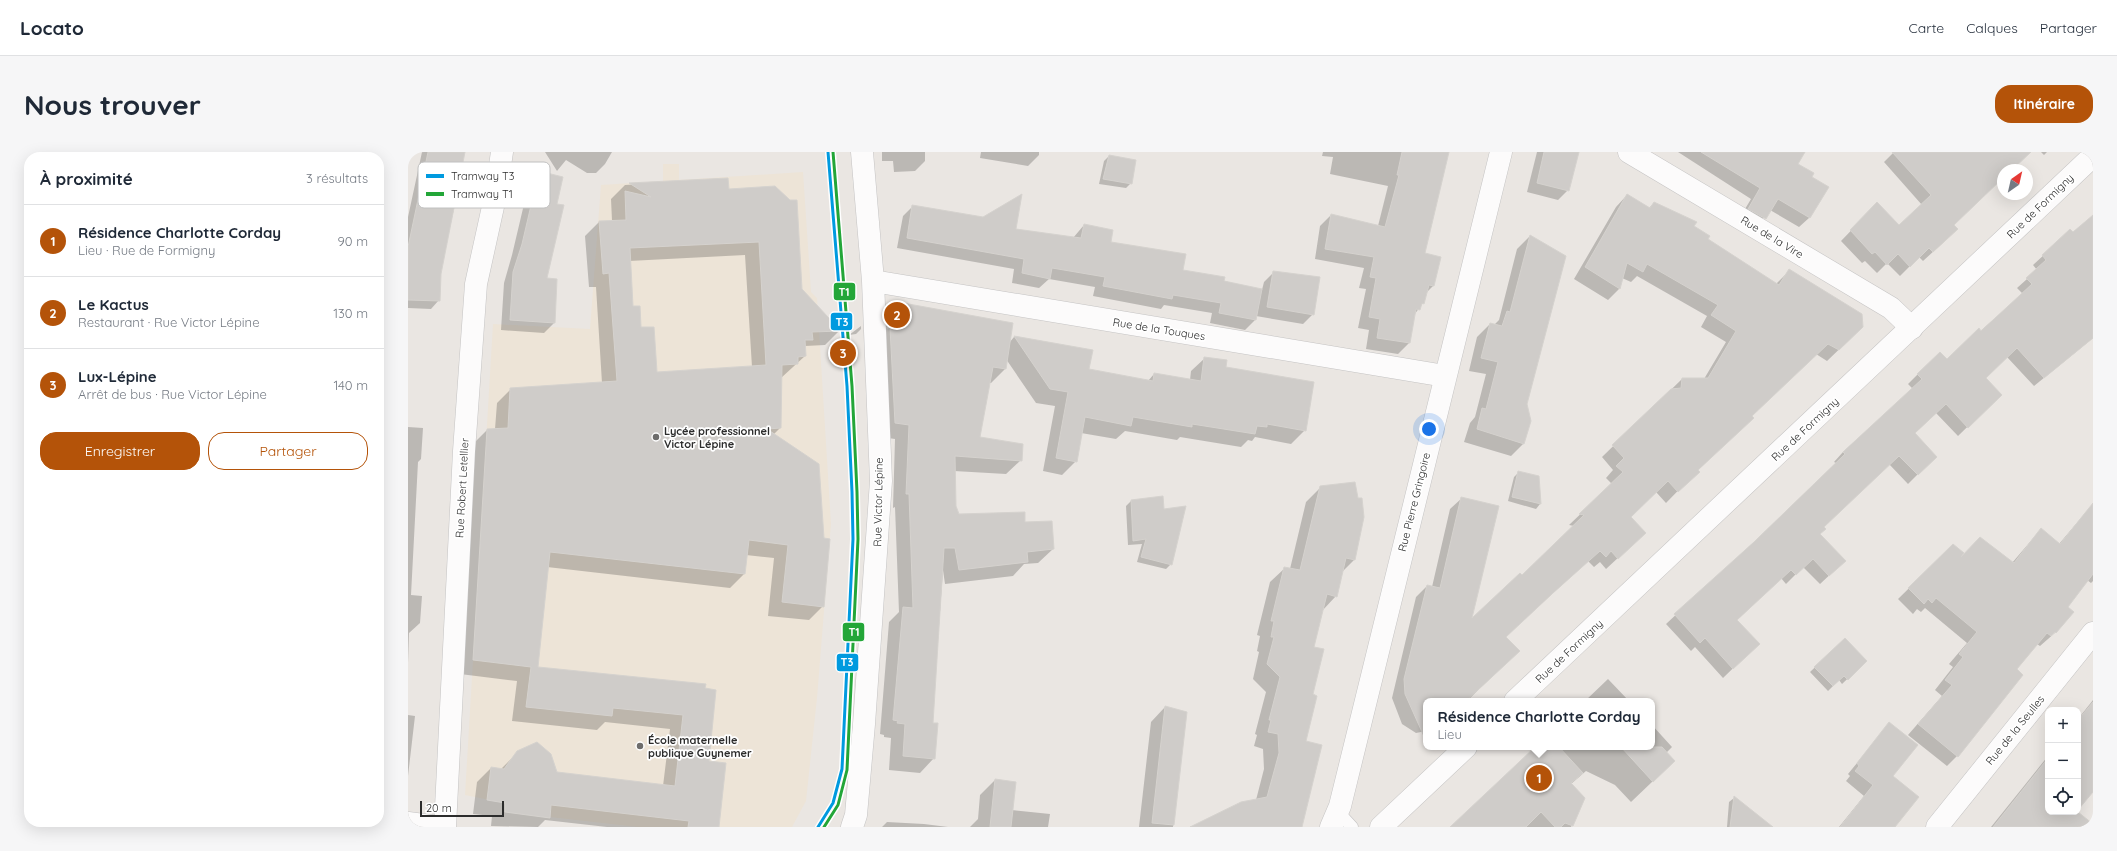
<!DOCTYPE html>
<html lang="fr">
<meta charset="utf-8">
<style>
body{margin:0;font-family:Quicksand,sans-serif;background:#f6f6f7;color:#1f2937}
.controls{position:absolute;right:12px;bottom:12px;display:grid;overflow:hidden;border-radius:8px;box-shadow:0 4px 16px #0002}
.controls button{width:36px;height:36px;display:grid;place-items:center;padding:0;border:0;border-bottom:1px solid #e0e1e3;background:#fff;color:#1f2937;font:20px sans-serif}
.compass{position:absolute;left:1589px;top:12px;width:36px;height:36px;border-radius:50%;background:#fff;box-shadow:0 4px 16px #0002;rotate:34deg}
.scale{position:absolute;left:12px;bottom:10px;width:84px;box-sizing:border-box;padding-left:4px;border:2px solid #2c2c2c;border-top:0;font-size:11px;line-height:14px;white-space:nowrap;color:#2c2c2c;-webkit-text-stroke:3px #fff;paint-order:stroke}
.you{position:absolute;left:1021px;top:277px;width:14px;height:14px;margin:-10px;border:3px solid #fff;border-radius:50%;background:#1a73e8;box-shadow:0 0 0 6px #1a73e833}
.badge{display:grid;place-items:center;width:26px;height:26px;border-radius:50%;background:#b45309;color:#fff;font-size:13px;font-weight:700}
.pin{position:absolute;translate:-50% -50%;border:2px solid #fff;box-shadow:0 1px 4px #0006}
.popup{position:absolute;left:1015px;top:546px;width:232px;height:52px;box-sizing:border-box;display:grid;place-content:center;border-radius:8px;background:#fff;filter:drop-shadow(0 1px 3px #0005);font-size:13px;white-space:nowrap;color:#747a83}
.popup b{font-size:15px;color:#1f2937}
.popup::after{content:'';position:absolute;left:50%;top:100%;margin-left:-8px;border:8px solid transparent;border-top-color:#fff}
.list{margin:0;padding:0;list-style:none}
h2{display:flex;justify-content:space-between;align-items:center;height:52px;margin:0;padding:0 16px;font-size:17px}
h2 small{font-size:13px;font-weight:400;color:#747a83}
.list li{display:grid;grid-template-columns:26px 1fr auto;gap:12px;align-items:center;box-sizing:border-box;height:72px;padding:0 16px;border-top:1px solid #e0e1e3}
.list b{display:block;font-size:15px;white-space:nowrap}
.list p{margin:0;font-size:13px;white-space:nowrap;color:#747a83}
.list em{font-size:13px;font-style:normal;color:#747a83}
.actions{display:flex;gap:8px;padding:12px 16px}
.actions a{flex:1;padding:9px 0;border:1px solid #b45309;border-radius:16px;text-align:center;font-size:14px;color:#b45309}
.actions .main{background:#b45309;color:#fff}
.icon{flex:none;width:22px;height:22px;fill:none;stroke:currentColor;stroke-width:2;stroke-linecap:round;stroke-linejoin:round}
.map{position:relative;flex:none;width:1685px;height:675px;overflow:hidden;border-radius:16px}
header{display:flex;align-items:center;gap:24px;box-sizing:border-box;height:56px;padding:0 20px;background:#fff;border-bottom:1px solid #e0e1e3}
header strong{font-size:19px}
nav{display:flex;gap:22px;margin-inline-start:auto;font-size:14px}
.intro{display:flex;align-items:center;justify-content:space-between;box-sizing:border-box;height:96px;padding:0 24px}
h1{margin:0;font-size:28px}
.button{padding:10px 18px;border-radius:16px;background:#b45309;color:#fff;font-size:14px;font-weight:700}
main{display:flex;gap:24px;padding:0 24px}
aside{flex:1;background:#fff;border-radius:16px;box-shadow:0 4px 16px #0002}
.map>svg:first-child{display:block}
.education{fill:#ede4d7}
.shadow{fill:#0003;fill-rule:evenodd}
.building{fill:#cfccc9;stroke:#d5d2ce;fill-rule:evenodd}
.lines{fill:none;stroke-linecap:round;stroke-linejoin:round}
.service-casing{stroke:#c4c3c3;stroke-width:13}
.minor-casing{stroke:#c4c3c3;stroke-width:23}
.tertiary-casing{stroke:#c4c3c3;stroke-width:23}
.service{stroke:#fcfbfb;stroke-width:12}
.minor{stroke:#fcfbfb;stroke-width:22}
.tertiary{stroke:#fcfbfb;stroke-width:22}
.tram-1-casing{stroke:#fff;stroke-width:6}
.tram-2-casing{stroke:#fff;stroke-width:6}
.tram-1{stroke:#009adf;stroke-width:3}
.tram-2{stroke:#23a638;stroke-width:3}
.poi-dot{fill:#6e6d6c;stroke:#fff;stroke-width:1.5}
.labels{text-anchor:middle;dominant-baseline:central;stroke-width:3.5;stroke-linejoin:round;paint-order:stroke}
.street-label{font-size:11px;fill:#2c2c2c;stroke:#fff}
.poi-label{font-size:11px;font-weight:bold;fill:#2c2c2c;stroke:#fff;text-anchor:start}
.key{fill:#fff;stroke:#c0c0c0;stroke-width:1}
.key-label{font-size:11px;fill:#2c2c2c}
.line-badge{stroke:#fff;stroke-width:1.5}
.badge-label{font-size:11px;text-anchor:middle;font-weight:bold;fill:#fff}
</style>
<header>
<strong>Locato</strong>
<nav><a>Carte</a><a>Calques</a><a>Partager</a></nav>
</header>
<div class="intro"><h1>Nous trouver</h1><a class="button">Itinéraire</a></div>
<main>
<aside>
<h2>À proximité<small>3 résultats</small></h2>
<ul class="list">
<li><span class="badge">1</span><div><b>Résidence Charlotte Corday</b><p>Lieu · Rue de Formigny</p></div><em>90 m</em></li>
<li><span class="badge">2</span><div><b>Le Kactus</b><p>Restaurant · Rue Victor Lépine</p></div><em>130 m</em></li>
<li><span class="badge">3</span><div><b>Lux-Lépine</b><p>Arrêt de bus · Rue Victor Lépine</p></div><em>140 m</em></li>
</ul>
<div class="actions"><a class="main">Enregistrer</a><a>Partager</a></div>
</aside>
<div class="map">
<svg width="1685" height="675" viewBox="0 0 1685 675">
<rect width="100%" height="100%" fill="#eae6e2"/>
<path class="education" d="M 255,12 L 271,12 L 271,28 L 395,20 L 403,140 L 409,146 L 423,372 L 409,546 L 398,649 L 384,675 L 230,675 L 97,660 L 97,651 L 57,643 L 85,172 L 182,177 L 193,33 L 255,29 Z"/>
<path class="shadow" d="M 14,0 L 56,0 L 47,37 L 50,38 L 32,122 L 31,148 L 23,157 L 0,156 L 0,65 Z
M 137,0 L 204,0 L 197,12 L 188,21 L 179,21 L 158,8 L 149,19 Z
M 474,0 L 517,0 L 517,9 L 507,19 L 486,20 L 485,9 L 474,9 Z
M 573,0 L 631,0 L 631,3 L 620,14 L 572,6 Z
M 915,0 L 1039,0 L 1016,102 L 1026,133 L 1018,141 L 1015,151 L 1006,163 L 1001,191 L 990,202 L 958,197 L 961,178 L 950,176 L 958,137 L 951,136 L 956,116 L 907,107 L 912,74 L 923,63 L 970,74 L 980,34 L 922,22 L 925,5 L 914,4 Z
M 1129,0 L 1166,0 L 1160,38 L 1150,48 L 1119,40 Z
M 1270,0 L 1388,0 L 1389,12 L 1402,25 L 1420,35 L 1401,66 L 1391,75 L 1362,58 L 1347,76 L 1331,67 L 1343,47 Z
M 1486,0 L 1621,0 L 1602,18 L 1595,18 L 1595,25 L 1545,73 L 1539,87 L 1515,109 L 1511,105 L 1492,124 L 1479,111 L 1469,121 L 1457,109 L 1454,111 L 1433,89 L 1460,61 L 1491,75 L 1514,53 L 1476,10 Z
M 1633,0 L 1639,0 L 1636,3 Z
M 701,4 L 723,31 L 718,36 L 691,32 L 696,9 Z
M 131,21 L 148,53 L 138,127 L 146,171 L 136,181 L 93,178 L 96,131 L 104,103 L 121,31 Z
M 319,27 L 320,38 L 393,138 L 431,179 L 417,193 L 397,194 L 397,204 L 373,226 L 372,276 L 365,283 L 415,454 L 401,468 L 360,464 L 366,406 L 338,403 L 336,422 L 322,436 L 139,415 L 128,516 L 296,537 L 300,610 L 310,675 L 199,675 L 137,668 L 130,675 L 83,674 L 84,664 L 65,662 L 69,630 L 83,616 L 93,617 L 110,600 L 148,621 L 255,634 L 262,577 L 197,570 L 189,578 L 104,569 L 109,529 L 52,522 L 65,292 L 79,278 L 87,277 L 89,251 L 103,237 L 194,231 L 188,135 L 181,135 L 177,84 L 191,70 L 204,69 L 203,47 L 217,33 ZM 337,103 L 344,215 L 248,221 L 224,155 L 221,109 Z
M 1219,43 L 1241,56 L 1246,51 L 1285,75 L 1299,87 L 1368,132 L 1381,119 L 1443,186 L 1419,209 L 1408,202 L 1343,264 L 1258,351 L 1248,340 L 1222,365 L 1225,392 L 1198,417 L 1192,410 L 1186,415 L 1180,409 L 1097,485 L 1099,510 L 1059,549 L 1018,549 L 1018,579 L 1008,581 L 994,572 L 984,546 L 1008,445 L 1019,434 L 1024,435 L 1042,357 L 1054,346 L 1062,469 L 1114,424 L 1166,374 L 1161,373 L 1204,332 L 1198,326 L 1205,318 L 1194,305 L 1274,227 L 1296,227 L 1318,190 L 1293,175 L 1299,164 L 1229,124 L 1223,130 L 1214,126 L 1211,137 L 1200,148 L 1166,127 L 1208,55 Z
M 505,54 L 607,77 L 665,86 L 676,73 L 702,91 L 774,119 L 854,138 L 856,130 L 866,120 L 905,162 L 895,172 L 848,164 L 847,168 L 837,178 L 802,171 L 804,161 L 756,153 L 753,157 L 685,144 L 687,135 L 641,127 L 631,136 L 604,131 L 606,117 L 489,96 L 495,64 Z
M 1685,64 L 1685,186 L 1626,234 L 1599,205 L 1576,226 L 1592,243 L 1550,284 L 1528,261 L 1506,282 L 1527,305 L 1500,332 L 1481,312 L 1415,375 L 1411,382 L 1427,418 L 1412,432 L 1395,415 L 1378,432 L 1373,426 L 1328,469 L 1350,492 L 1315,526 L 1287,495 L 1283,499 L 1258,472 L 1346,390 L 1428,311 L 1426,310 L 1435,300 L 1505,237 L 1500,232 L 1510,222 L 1539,208 L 1615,142 L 1609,136 L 1629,118 L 1625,113 L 1662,79 L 1664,81 Z
M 1122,84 L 1116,291 L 1103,304 L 1056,290 L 1062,271 L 1067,265 L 1078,222 L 1061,219 L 1069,185 L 1082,172 L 1086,173 L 1091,168 L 1109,97 Z
M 479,158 L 601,191 L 606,185 L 683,199 L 680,218 L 740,229 L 746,222 L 782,228 L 783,219 L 797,206 L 816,216 L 897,278 L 883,292 L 847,285 L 844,289 L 840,288 L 833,295 L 772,285 L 769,288 L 717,279 L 708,287 L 673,281 L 668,309 L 654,323 L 635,319 L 647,254 L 628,251 L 598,207 L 597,217 L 583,231 L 581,231 L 571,286 L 613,308 L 598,322 L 546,319 L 547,355 L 550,363 L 616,371 L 645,397 L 630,411 L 616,412 L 605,424 L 537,432 L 535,418 L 524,572 L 526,606 L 512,621 L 481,618 L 483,586 L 476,585 L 476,583 L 472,582 L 481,470 L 491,460 L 487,355 L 485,356 L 487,287 L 473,285 L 465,172 Z
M 453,174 L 453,177 L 448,182 L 441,183 Z
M 0,275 L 15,276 L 13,307 L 10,310 L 3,443 L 14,444 L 12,471 L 1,481 L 0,511 Z
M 1111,320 L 1132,352 L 1128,357 L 1100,349 L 1106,325 Z
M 913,335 L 949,348 L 955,365 L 946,408 L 934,420 L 928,444 L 914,459 L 905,496 L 904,543 L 897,590 L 893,675 L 784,675 L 848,648 L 856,617 L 855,597 L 846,594 L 849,583 L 847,582 L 858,540 L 845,527 L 851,500 L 849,499 L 852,484 L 849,483 L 862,430 L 877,416 L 882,417 L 898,350 Z
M 723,349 L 763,412 L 758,417 L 729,410 L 734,392 L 720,393 L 718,354 Z
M 1685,352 L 1685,429 L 1683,431 L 1679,428 L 1658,455 L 1648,480 L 1632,494 L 1629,492 L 1607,518 L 1549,604 L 1539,614 L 1500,583 L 1534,544 L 1527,538 L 1545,515 L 1541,512 L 1559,491 L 1517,456 L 1513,460 L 1509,457 L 1505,462 L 1490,447 L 1545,393 L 1550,407 L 1604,411 L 1633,377 L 1651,392 Z
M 1437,487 L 1458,509 L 1434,532 L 1431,528 L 1420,539 L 1402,520 Z
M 1200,527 L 1221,549 L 1177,549 Z
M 1685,548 L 1685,615 L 1670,634 L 1670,567 Z
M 757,555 L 778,560 L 765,675 L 731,675 L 743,570 Z
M 0,563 L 7,564 L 0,624 Z
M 1481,572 L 1486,675 L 1431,675 L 1456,644 L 1438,629 L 1442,624 L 1440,622 Z
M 1244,573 L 1264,595 L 1258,601 L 1266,609 L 1223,650 L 1207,633 L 1178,619 L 1163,632 L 1176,646 L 1163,675 L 1044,675 L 1128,595 L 1244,595 Z
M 1640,604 L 1640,660 L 1667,660 L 1655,675 L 1583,675 Z
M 587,628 L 604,658 L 642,662 L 640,675 L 562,675 L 570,667 L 572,643 Z
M 1326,646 L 1343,675 L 1319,675 L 1321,650 Z
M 479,670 L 516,672 L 540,675 L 474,675 Z"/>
<path class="building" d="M 20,0 L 57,0 L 33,122 L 32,149 L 0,148 L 0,95 Z
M 994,0 L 1041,0 L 1017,101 L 1033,105 L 1026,134 L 1021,133 L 1016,152 L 1014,151 L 1012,158 L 1008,157 L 1002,191 L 969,186 L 972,167 L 961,165 L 968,126 L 962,125 L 966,105 L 917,97 L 923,62 L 977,75 L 991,23 L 989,23 Z
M 1136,0 L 1171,0 L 1161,39 L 1129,31 Z
M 1293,0 L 1397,0 L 1390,12 L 1406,21 L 1404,25 L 1421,35 L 1402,66 L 1370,47 L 1358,67 L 1340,57 L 1352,36 Z
M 1484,0 L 1623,0 L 1604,18 L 1595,18 L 1595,26 L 1546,73 L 1550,77 L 1525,100 L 1521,96 L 1502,115 L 1490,102 L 1479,113 L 1467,100 L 1464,102 L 1442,78 L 1469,50 L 1491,73 L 1523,43 Z
M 701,3 L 728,8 L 724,32 L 695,27 Z
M 131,19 L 155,25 L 149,52 L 156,53 L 139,126 L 149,127 L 147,171 L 102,168 L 105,120 L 114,92 Z
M 320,26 L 321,37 L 367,34 L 382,48 L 389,48 L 394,137 L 433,179 L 404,180 L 405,188 L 397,188 L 398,204 L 390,205 L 390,212 L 374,213 L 373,276 L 359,277 L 411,312 L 416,386 L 422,387 L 416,455 L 374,450 L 380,393 L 341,388 L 337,422 L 142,400 L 130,515 L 298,532 L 297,536 L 308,538 L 301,609 L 318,611 L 311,675 L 280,675 L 281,669 L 143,653 L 142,666 L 97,660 L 97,651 L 79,648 L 83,615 L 96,617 L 109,599 L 129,590 L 143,602 L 149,620 L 267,634 L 275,563 L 205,556 L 204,564 L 118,555 L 123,515 L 65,508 L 79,277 L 100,276 L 102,236 L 209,229 L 201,121 L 195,122 L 191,69 L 218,68 L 217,39 L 243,45 L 221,31 ZM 351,90 L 358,213 L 249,220 L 246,175 L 233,175 L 232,154 L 225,154 L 222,96 Z
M 614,42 L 608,77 L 673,86 L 676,72 L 705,78 L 703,90 L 778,102 L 775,118 L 817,125 L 816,129 L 854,137 L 848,168 L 811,161 L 813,151 L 765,143 L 764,147 L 695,134 L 697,125 L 644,116 L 642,127 L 614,121 L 616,107 L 499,86 L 504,53 L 575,65 Z
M 1219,42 L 1242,56 L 1246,50 L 1289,70 L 1286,74 L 1302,84 L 1300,87 L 1371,133 L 1381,117 L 1454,162 L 1455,175 L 1431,198 L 1420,192 L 1344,264 L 1346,266 L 1290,318 L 1292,320 L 1270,340 L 1260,329 L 1223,365 L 1238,381 L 1210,407 L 1203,399 L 1198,405 L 1192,399 L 1145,441 L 1098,485 L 1112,499 L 1058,549 L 1018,549 L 1018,589 L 997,542 L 996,527 L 1019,433 L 1032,436 L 1053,345 L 1091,354 L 1064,466 L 1112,421 L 1114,423 L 1176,363 L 1171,362 L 1215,320 L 1208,314 L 1216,306 L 1204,293 L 1263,237 L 1273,236 L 1274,226 L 1300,226 L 1328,179 L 1303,163 L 1310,153 L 1239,112 L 1235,120 L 1219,111 L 1212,137 L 1177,115 Z
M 1685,63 L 1685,186 L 1636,226 L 1609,196 L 1578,226 L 1594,243 L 1560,276 L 1538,252 L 1507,281 L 1529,305 L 1510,323 L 1491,304 L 1416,375 L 1418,377 L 1412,382 L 1438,409 L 1421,424 L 1405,407 L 1388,423 L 1383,418 L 1329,468 L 1352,492 L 1325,517 L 1297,486 L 1292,491 L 1266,462 L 1346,390 L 1437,302 L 1435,300 L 1514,227 L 1509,222 L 1532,200 L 1539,207 L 1571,176 L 1573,179 L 1624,132 L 1618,126 L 1638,108 L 1634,103 L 1662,77 L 1665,80 Z
M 1122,83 L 1158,104 L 1119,252 L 1123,269 L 1116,292 L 1069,277 L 1074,256 L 1078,257 L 1090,210 L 1073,206 L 1082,171 L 1094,174 L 1099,159 L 1102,160 Z
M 865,119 L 912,125 L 906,163 L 859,155 Z
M 488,151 L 495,151 L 605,171 L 598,217 L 585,215 L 572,285 L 615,292 L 614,309 L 547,304 L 548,354 L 551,362 L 617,360 L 617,370 L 644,369 L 646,397 L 619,400 L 620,410 L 551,418 L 547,396 L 536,396 L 525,571 L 530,571 L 527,607 L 495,604 L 497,572 L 489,571 L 490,569 L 485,568 L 495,455 L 505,456 L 501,342 L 498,342 L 501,273 L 487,271 L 482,176 L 479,176 L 479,157 Z
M 606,184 L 685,198 L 681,217 L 745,229 L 746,221 L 793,229 L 796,205 L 819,208 L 818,215 L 906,230 L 898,279 L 859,272 L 859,275 L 849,274 L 847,282 L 784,272 L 784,275 L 725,265 L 723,274 L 677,265 L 669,310 L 648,306 L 660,240 L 642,237 Z
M 1110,319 L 1131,324 L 1133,352 L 1104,345 Z
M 947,330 L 950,346 L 954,346 L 956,365 L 947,408 L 938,406 L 929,445 L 919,442 L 906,495 L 916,497 L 905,542 L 909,544 L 898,589 L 914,593 L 894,675 L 782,675 L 833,650 L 859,645 L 871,601 L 870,582 L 860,580 L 863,568 L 861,568 L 872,525 L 859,512 L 866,485 L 863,485 L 866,469 L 863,469 L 876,415 L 892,418 L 912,334 Z
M 755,344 L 756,357 L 778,354 L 764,413 L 733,405 L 738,387 L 725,389 L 723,348 Z
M 1685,351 L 1685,422 L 1660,455 L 1666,460 L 1648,481 L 1647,480 L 1643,484 L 1639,481 L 1609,517 L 1615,523 L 1550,605 L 1510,572 L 1544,533 L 1537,528 L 1555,505 L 1551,502 L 1569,480 L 1528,446 L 1524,451 L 1520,447 L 1516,452 L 1500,436 L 1545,392 L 1556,401 L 1553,405 L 1572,385 L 1606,411 L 1633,376 L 1652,392 Z
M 1437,486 L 1459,509 L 1440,528 L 1436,524 L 1425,534 L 1406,515 Z
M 1685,550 L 1685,640 L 1670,658 L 1670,568 Z
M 757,554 L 779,560 L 766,673 L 744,671 Z
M 1481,570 L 1510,593 L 1485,624 L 1511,645 L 1487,675 L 1432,675 L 1465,633 L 1447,619 L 1451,614 L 1449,611 Z
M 1127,595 L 1151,595 L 1175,621 L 1163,631 L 1177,646 L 1165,674 L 1157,671 L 1153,675 L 1147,675 L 1133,660 L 1118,675 L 1042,675 Z
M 1213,595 L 1254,595 L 1267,609 L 1245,630 Z
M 1640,606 L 1640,660 L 1670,660 L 1685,672 L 1685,675 L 1585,675 Z
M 587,627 L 608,630 L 603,675 L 582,675 Z
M 1326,644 L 1365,675 L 1322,675 Z"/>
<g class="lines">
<g class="service-casing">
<path id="service" d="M 932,655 L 932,662 L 944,675"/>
</g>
<g class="minor-casing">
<path id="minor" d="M 1221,0 L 1483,156 L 1504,176
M 465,129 L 1037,224
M 37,675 L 56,299 L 68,132 L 88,41 L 94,0
M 444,675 L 448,663 L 456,572 L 473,329 L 465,129 L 454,0
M 923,675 L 932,654 L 1093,0
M 1529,675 L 1685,481"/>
</g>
<g class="tertiary-casing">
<path id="tertiary" d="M 1107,549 L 1685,4
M 0,671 L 31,675
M 973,675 L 1058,595"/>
</g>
<use href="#service" class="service"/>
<use href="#minor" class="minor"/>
<use href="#tertiary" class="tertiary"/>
<g class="tram-1-casing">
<path id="tram-1" d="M 410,675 L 425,651 L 434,617 L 445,387 L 444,340 L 439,234 L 420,0"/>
</g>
<g class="tram-2-casing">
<path id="tram-2" d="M 416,675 L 430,653 L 439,618 L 450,387 L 449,340 L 444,234 L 425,0"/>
</g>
<use href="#tram-1" class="tram-1"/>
<use href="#tram-2" class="tram-2"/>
</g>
<g class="poi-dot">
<circle cx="248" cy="285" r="4"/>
<circle cx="232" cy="594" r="4"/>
</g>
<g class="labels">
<g class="street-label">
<text transform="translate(1632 54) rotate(-44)">Rue de Formigny</text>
<text transform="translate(1364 85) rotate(31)">Rue de la Vire</text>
<text transform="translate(751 177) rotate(9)">Rue de la Touques</text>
<text transform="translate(1397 277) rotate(-43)">Rue de Formigny</text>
<text transform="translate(54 336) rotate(-87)">Rue Robert Letellier</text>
<text transform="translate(470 350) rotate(-89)">Rue Victor Lépine</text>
<text transform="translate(1006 350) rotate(-76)">Rue Pierre Gringoire</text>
<text transform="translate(1161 499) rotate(-43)">Rue de Formigny</text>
<text transform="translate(1607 578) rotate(-51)">Rue de la Seulles</text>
</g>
<g class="poi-label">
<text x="256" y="279">Lycée professionnel<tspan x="256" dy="13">Victor Lépine</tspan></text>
<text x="240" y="588">École maternelle<tspan x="240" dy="13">publique Guynemer</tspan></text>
</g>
</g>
<rect x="10" y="10" width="132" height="46" rx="6" class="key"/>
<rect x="18" y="22" width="18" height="4" fill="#009adf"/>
<rect x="18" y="40" width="18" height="4" fill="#23a638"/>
<g class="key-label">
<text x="43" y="28">Tramway T3</text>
<text x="43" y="46">Tramway T1</text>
</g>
<g class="line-badge">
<rect x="425" y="130" width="23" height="19" rx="4" fill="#23a638"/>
<rect x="422" y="160" width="23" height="19" rx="4" fill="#009adf"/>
<rect x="434" y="470" width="23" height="20" rx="4" fill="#23a638"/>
<rect x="428" y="501" width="23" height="19" rx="4" fill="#009adf"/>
</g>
<g class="badge-label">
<text x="436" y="144">T1</text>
<text x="434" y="174">T3</text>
<text x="446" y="484">T1</text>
<text x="439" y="514">T3</text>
</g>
</svg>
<div class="controls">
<button>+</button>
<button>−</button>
<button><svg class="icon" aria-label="locate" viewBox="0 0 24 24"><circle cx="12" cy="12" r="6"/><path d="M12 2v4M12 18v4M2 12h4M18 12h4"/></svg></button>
</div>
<svg class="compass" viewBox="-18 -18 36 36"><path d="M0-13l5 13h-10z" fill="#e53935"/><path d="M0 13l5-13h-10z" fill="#747a83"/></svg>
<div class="scale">20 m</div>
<div class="you"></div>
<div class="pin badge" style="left:1131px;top:626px">1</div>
<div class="popup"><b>Résidence Charlotte Corday</b>Lieu</div>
<div class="pin badge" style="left:489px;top:163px">2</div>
<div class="pin badge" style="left:435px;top:201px">3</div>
</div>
</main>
